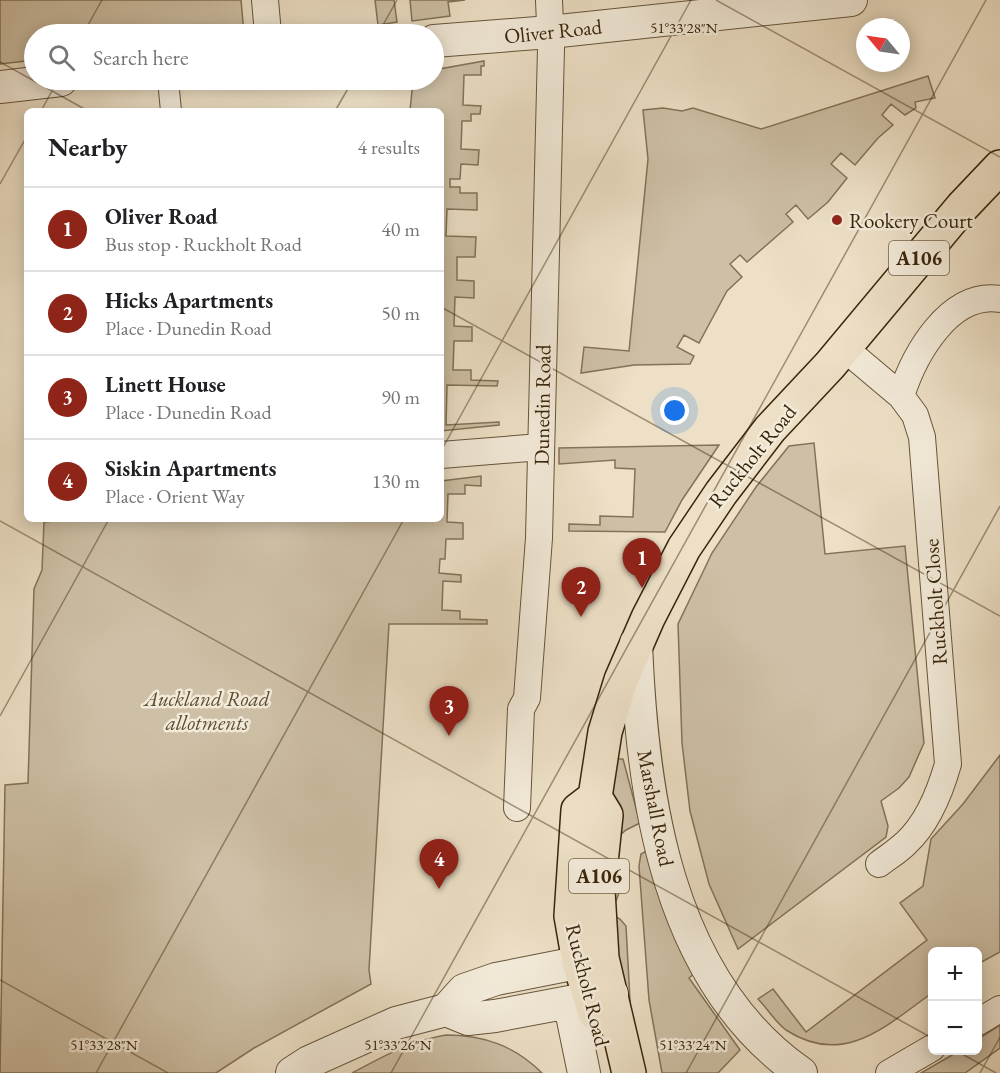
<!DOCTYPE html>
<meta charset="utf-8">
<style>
body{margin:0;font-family:"EB Garamond",serif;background:#f6f6f6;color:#202124}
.controls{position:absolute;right:18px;bottom:18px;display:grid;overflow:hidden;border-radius:9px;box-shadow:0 3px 15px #0003}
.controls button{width:54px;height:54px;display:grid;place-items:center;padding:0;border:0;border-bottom:2px solid #e0e0e0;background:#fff;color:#202124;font:30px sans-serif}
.compass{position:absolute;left:856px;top:18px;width:54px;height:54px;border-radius:50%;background:#fff;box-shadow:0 3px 15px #0003;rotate:299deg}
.you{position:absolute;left:675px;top:411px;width:21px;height:21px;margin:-15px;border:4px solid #fff;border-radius:50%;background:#1a73e8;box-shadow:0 0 0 9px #1a73e833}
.badge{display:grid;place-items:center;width:39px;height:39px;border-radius:50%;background:#8f2418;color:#fff;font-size:20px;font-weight:700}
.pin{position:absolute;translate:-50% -50px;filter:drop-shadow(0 2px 3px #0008)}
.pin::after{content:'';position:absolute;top:32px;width:21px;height:18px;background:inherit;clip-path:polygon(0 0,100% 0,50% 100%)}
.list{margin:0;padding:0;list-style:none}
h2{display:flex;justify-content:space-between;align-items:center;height:78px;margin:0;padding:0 24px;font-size:26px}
h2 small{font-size:20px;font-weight:400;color:#757577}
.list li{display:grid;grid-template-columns:39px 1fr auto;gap:18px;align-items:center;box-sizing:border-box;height:84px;padding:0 24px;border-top:2px solid #e0e0e0}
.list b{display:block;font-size:22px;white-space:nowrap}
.list p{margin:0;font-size:20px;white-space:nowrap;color:#757577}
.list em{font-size:20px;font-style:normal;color:#757577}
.icon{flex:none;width:33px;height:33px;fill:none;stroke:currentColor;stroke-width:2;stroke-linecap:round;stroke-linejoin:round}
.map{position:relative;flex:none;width:1000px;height:1073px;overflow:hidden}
.search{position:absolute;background:#fff;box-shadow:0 3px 15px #0003;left:24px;top:24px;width:420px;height:66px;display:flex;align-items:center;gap:15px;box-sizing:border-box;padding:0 21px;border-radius:33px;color:#757577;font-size:22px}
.panel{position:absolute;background:#fff;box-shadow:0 3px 15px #0003;left:24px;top:108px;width:420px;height:414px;border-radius:9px}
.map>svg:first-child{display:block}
.green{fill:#cec0a6;stroke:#847258;stroke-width:1.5}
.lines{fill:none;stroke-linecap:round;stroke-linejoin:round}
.pedestrian-casing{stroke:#665439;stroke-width:22}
.minor-casing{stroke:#665439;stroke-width:28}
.tertiary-casing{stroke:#665439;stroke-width:34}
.primary-casing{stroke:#39250a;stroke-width:36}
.pedestrian{stroke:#f3ebda;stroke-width:20}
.minor{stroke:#f3ebda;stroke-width:26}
.tertiary{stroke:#f3ebda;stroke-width:32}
.primary{stroke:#ede0c6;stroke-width:33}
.ticks{fill:none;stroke:#39250a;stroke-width:1.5;stroke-opacity:0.45}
.poi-dot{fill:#8f2418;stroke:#f3ebda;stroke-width:2}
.labels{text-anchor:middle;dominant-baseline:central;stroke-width:5;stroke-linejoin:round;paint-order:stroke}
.shield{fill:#f3ebda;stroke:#716048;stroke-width:1.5}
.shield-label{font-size:20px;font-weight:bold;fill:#39250a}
.street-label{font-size:21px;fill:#39250a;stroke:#f3ebda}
.poi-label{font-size:21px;fill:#39250a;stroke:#f3ebda;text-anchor:start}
.park-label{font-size:21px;font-style:italic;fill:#5e4c31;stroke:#f3ebda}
.ticks-label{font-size:15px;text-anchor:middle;fill:#39250a;stroke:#f3ebda;stroke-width:5;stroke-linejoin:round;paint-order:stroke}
</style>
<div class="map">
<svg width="1000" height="1073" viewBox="0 0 1000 1073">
<rect width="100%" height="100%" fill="#ede0c6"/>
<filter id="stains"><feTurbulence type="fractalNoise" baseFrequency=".00333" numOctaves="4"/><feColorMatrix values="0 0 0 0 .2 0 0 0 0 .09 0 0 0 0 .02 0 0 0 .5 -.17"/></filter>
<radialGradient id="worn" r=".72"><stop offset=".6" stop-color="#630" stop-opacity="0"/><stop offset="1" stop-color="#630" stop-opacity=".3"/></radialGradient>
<path class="green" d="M 0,0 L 241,0 L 244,34 L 34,34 L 34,60 L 0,64 Z
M 375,0 L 394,0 L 397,22 L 378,25 Z
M 410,0 L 465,0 L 448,2 L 450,16 L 412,21 Z
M 484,61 L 484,66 L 481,66 L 481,75 L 464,75 L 463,105 L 481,106 L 480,114 L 471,114 L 471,121 L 462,121 L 461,149 L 479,150 L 478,165 L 461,164 L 460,179 L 450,179 L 450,187 L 460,187 L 460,193 L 477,193 L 477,210 L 447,209 L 446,236 L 476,237 L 475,257 L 457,257 L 457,280 L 474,281 L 474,298 L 455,297 L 454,326 L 472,327 L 472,341 L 454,341 L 453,370 L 471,370 L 471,380 L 498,381 L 497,386 L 447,385 L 446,425 L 499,422 L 499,425 L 441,431 L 441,111 L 410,111 L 413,80 L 434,80 L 434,70 Z
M 928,76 L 935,98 L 915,102 L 916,108 L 905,115 L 891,104 L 882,115 L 893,125 L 878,138 L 855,165 L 841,153 L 831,164 L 847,178 L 828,202 L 808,219 L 796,205 L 786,214 L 793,222 L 747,262 L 740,255 L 730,264 L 742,277 L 727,291 L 699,343 L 684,335 L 677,347 L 694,356 L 690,364 L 634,365 L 581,373 L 584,347 L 629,351 L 648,159 L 643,110 L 663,108 L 682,111 L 693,108 L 761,129 Z
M 814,443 L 825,554 L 905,546 L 924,743 L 909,777 L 899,788 L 881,801 L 888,826 L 886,837 L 738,949 L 709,884 L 690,811 L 682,743 L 678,624 L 712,553 L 756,487 L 789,446 Z
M 719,445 L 682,500 L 665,532 L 569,531 L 569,524 L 600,525 L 600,516 L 633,517 L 635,469 L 615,468 L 615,460 L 559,464 L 559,448 Z
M 481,476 L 481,486 L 465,485 L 465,494 L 448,494 L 447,522 L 463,523 L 463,539 L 446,539 L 445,559 L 440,559 L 439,573 L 461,575 L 461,582 L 443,581 L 442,610 L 460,611 L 460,619 L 487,620 L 487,624 L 389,624 L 369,970 L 371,984 L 254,1048 L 216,1073 L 0,1073 L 5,785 L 28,783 L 34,589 L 42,570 L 44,522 L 74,519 L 441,519 L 441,481 Z
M 1000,755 L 1000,952 L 978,964 L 978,952 L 932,952 L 932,993 C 887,1025 844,1068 786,1030 C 776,1023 767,1008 758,999 L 773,989 L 806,1032 L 927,940 L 900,903 L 923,886 L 931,839 L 963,804 Z
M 619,759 L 623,759 L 640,823 L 626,830 L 617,838 L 619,893 L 616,901 L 607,902 L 611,811 L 616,761 Z
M 650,849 L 696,972 L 689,978 L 740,1050 L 718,1073 L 662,1073 L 649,1000 L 639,866 L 641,854 Z
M 616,917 L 620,919 L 626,926 L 631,1018 L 610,918 Z
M 1000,1025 L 1000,1048 L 965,1073 L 921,1073 L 959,1051 L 978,1050 L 978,1039 Z
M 446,1035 C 484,1035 515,1046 542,1073 L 352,1073 C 384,1056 410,1041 446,1035 Z"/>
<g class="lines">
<g class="pedestrian-casing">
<path id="pedestrian" d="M 168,80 L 171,111"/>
</g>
<g class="minor-casing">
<path id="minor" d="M 265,0 L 268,34
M 844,348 L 901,396 L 915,415 L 922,437 L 948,764 C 940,792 928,823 906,843 C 898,851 888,857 879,864
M 901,396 C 914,355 949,291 1000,299
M 441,455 L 541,447
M 517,808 L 521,709 L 527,698 L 539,538 L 551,48 L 549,0
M 978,1022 L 1000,1009
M 889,1073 L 932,1048"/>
</g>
<g class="tertiary-casing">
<path id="tertiary" d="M 434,41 L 550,32 L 851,0
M 0,87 L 61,80
M 636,643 C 642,795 666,979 801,1073
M 567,1003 L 572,1015 L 584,1073
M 446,1010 L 468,1019 L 495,1016 L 612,994
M 292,1073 L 309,1062 L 396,1023 L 446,1010 L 464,990 L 496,979 L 602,958"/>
</g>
<g class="primary-casing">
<path id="primary" d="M 595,797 L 578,810 L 571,916 L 579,962 L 595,1013
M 629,1073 L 602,958 L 598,891 L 606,815 L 595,797 L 605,732 L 621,680 L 648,618 L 684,548 L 721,493 L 770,429 L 830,365 L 962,207 L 1000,167"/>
</g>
<use href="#pedestrian" class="pedestrian"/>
<use href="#minor" class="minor"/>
<use href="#tertiary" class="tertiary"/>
<use href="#primary" class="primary"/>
</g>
<path class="ticks" d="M 716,0 L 1000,157M 83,34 L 102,0M 378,34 L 397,0M 0,62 L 88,111M 41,111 L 58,80M 335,111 L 353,80M 0,184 L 27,136M 441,307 L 1000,616M 441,451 L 691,0M 0,521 L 932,1038M 0,716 L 109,519M 0,980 L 168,1073M 955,1050 L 996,1073M 96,1073 L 404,519M 391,1073 L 986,0M 686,1073 L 1000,506M 980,1073 L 1000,1037"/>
<circle class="poi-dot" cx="837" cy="220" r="6"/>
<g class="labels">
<g class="shield">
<rect x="889" y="241" width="60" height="34" rx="4.5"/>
<rect x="569" y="859" width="60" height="34" rx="4.5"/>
</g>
<g class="shield-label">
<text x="919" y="258">A106</text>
<text x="599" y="876">A106</text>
</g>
<g class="street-label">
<text transform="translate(553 31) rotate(-6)">Oliver Road</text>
<text transform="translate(542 405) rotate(-89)">Dunedin Road</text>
<text transform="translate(752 456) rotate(-51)">Ruckholt Road</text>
<text transform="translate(935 602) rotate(-94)">Ruckholt Close</text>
<text transform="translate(656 808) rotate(79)">Marshall Road</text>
<text transform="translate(588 985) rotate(76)">Ruckholt Road</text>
</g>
<g class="poi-label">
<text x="849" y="220">Rookery Court</text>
</g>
<g class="park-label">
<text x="207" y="698">Auckland Road<tspan x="207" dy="24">allotments</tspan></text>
</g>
</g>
<g class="ticks-label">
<text x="684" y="33">51°33'28"N</text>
<text x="104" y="1050">51°33'28"N</text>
<text x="398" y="1050">51°33'26"N</text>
<text x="693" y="1050">51°33'24"N</text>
</g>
<rect width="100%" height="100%" filter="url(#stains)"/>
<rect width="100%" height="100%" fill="url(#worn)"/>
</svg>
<div class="controls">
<button>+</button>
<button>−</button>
</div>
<svg class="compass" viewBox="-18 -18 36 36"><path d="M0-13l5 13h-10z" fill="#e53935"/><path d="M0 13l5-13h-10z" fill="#757577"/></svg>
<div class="you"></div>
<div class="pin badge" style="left:642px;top:588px">1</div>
<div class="pin badge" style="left:581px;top:617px">2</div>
<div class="pin badge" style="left:449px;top:736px">3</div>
<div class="pin badge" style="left:439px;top:889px">4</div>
<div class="search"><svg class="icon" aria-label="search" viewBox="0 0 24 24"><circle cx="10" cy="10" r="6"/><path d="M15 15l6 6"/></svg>Search here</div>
<section class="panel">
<h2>Nearby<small>4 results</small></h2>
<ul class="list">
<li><span class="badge">1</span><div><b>Oliver Road</b><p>Bus stop · Ruckholt Road</p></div><em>40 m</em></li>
<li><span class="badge">2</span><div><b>Hicks Apartments</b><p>Place · Dunedin Road</p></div><em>50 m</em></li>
<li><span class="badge">3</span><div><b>Linett House</b><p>Place · Dunedin Road</p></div><em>90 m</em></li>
<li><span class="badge">4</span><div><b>Siskin Apartments</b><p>Place · Orient Way</p></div><em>130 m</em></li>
</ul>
</section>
</div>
